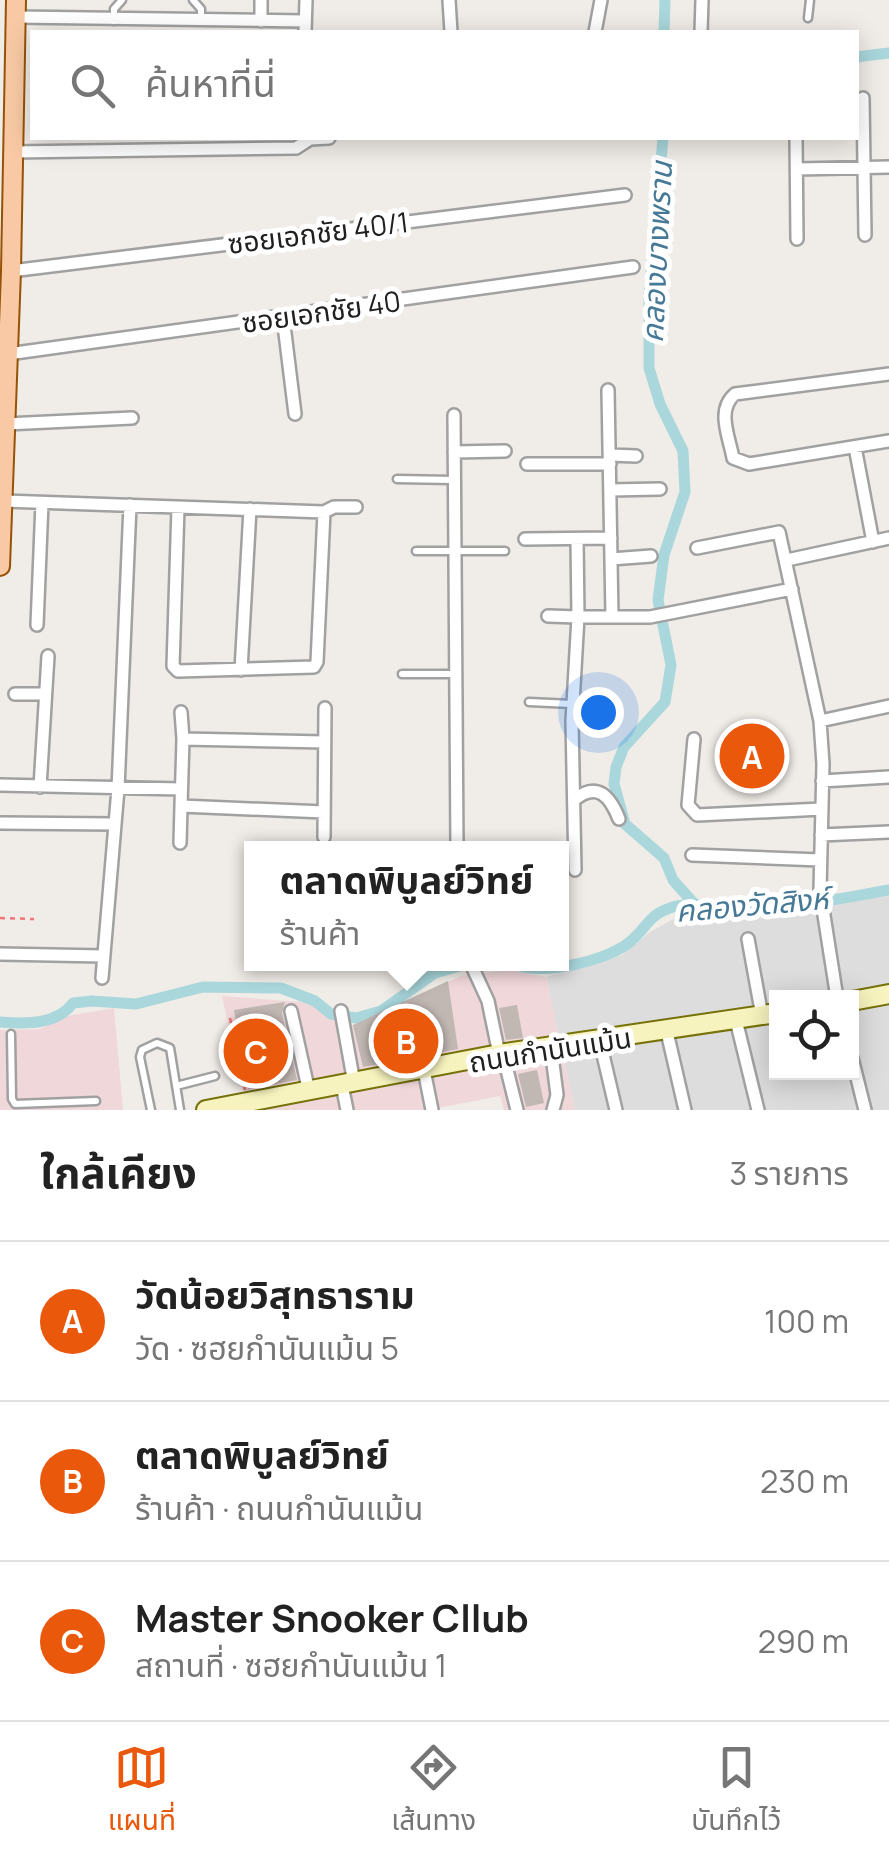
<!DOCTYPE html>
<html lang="th">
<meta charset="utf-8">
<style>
body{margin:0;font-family:Manrope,"Noto Sans Thai",sans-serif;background:#f2f2f2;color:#222}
.controls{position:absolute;right:30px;bottom:30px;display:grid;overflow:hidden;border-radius:0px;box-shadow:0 5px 25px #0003}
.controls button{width:90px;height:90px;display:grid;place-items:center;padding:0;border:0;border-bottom:2px solid #e0e0e0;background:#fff;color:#222;font:50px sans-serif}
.you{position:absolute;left:598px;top:712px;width:35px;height:35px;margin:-25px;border:8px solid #fff;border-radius:50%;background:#1a73e8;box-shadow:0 0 0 15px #1a73e833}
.badge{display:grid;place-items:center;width:65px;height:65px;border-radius:50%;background:#ea580c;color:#fff;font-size:32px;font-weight:700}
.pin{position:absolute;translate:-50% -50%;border:5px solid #fff;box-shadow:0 2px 10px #0006}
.popup{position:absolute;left:244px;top:841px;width:325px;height:130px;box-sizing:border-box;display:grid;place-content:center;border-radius:0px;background:#fff;filter:drop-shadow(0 2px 8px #0005);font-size:32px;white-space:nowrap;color:#767676}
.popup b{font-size:38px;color:#222}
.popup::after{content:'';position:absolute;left:50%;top:100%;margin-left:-20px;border:20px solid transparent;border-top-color:#fff}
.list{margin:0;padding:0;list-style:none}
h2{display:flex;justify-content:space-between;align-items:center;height:130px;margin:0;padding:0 40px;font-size:42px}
h2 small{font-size:32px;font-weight:400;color:#767676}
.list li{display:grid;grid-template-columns:65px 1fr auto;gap:30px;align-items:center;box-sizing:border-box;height:160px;padding:0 40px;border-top:2px solid #e0e0e0}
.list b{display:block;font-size:38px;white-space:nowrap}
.list p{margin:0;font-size:32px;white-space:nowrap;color:#767676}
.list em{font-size:32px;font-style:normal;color:#767676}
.icon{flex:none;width:55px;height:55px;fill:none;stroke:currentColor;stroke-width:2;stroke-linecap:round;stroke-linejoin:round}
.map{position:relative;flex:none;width:889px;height:1110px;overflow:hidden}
.search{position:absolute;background:#fff;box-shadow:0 5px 25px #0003;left:30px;right:30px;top:30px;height:110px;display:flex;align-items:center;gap:25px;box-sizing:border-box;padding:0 35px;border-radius:0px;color:#767676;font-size:38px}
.sheet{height:610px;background:#fff}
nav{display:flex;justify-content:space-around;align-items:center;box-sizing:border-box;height:140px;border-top:2px solid #e0e0e0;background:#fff;font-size:28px;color:#767676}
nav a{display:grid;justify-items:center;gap:5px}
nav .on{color:#ea580c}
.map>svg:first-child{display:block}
.residential{fill:#dedddd;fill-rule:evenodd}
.commercial{fill:#f0d7da}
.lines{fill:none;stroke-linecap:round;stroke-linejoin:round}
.canal{stroke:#a9d7dc;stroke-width:11}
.building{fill:#c1b7b3}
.lane-casing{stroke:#a1a1a1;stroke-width:11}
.street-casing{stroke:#a1a1a1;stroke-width:16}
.secondary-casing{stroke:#757209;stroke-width:22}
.primary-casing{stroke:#965306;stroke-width:22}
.path{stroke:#f57478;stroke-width:2.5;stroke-dasharray:5 5;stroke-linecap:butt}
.lane{stroke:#fff;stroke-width:6}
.street{stroke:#fff;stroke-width:11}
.secondary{stroke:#f7f3be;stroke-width:18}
.primary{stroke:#f8c9a4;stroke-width:18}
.labels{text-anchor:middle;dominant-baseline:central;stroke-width:10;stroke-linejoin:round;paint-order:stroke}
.street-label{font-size:28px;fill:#202020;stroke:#fff}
.water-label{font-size:30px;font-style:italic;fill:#467996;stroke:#fff}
</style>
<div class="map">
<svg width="889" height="1110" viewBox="0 0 889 1110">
<rect width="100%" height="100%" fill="#f0ece7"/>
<path class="residential" d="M 889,896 L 889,1110 L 575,1110 L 546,977 L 622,955 L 650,932 L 679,916 L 697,912 ZM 776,998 L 852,998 L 852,1072 L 776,1072 Z"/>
<path class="commercial" d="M 508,970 L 546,977 L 575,1110 L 504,1110 L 500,1096 L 427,1110 L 247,1110 L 222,996 L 327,1004 L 336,1024 L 356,1025 L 461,976 Z
M 114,1008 L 123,1110 L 0,1110 L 0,1030 L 40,1029 L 67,1016 Z"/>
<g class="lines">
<path class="canal" d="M 664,32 L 665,0
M 856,57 L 889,53
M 663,138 L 649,295 L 649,368 L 660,404 L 683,451 L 685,492 L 664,555 L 658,600 L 671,665 L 665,702 L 624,747 L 616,767 L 614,784 L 625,824 L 664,858 L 673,880 L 697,907
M 515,964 C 539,977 612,960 632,940 C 649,925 648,915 673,907 C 692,901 742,908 766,907 C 807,906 848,897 889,890
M 0,1022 C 26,1024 57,1025 73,1003 L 92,1001 L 136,1004 L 203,987 L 281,988 L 315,1001 L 331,1014 L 356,1018 L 381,1011 L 435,973 L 467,964"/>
</g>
<path class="building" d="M 448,981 L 458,1049 L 363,1067 L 353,1025 Z
M 285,1002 L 282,1013 L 297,1080 L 248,1089 L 234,1010 Z
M 517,1005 L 523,1038 L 506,1040 L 499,1008 Z
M 537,1070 L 544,1103 L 526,1107 L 518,1074 Z"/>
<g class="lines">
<g class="lane-casing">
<path id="lane" d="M 193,0 L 201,9 L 201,19
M 808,18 L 810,0
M 114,21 L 114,9 L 122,0
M 397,479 L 453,480
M 416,551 L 505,551
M 402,674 L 455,674
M 529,702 L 572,704
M 11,1034 L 12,1099 L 15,1104 L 96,1101
M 176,1086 L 215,1076
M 151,1110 L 140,1057 L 142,1050 L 157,1043 L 170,1048 L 180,1110"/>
</g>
<g class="street-casing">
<path id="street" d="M 261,0 L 261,21
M 449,0 L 451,32
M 16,17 L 305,21
M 305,32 L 306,0
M 595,32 L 601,0
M 701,32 L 702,0
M 863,98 L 865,235
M 796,138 L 797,239
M 13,152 L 296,148 L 310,139 L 329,138
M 797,169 L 889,167
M 11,271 L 625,195
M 283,317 L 295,414
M 8,354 L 633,267
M 889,374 L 735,394 C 716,410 729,436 733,458 L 749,464 L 889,441
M 608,390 L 612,617
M 454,415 L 457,848
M 6,424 L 132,418
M 855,447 L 873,542
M 454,452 L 505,451
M 610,455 L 636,456
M 527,464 L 610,464
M 610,490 L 660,489
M 4,501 L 324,512 L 334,507 L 356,507
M 178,508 L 173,666 L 178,671 L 314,667 L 317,662 L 324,512
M 525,539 L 611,538
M 577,539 L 578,617 L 650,617 L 792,589
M 697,548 L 779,532 L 820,721 L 823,764 L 820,890 L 837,998
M 611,559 L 651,556
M 787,560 L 889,538
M 548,616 L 578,617 L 572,721 L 575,870
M 37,625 L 42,503
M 241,670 L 250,509
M 15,694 L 45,694
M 181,712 L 183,739
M 820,721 L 889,706
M 694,739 L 688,805 L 697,815 L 822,809
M 822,781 L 889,777
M 0,785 L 181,789
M 40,787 L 48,656
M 574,800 C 597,781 610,796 619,819
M 324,812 L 181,806 L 183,739 L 324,742
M 0,823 L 115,824
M 821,835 L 889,832
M 324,837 L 325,708
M 180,843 L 181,806
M 692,855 L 820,860
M 748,939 L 762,1016
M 0,954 L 103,956
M 471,964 L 488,1001 L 499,1054
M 102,978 L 118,789 L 130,505
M 291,1011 L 309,1092
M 341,1011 L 354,1083
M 736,1020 L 758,1110
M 667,1032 L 685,1110
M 600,1042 L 616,1110
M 551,1048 L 557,1095 L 553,1110
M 503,1054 L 517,1110
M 852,1058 L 865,1110
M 424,1070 L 432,1110
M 342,1085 L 347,1110"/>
</g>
<g class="secondary-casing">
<path id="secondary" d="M 852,1001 L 889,994
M 206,1110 L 499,1054 L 776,1013"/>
</g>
<g class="primary-casing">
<path id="primary" d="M 0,566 L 11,271 L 16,0"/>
</g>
<path class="path" d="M 0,918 L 34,919
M 230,1018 L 245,1090"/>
<use href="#lane" class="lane"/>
<use href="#street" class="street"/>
<use href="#secondary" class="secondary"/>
<use href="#primary" class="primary"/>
</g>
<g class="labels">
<g class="street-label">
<text transform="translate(318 232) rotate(-7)">ซอยเอกชัย 40/1</text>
<text transform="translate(321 311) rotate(-8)">ซอยเอกชัย 40</text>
<text transform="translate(550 1049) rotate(-9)">ถนนกำนันแม้น</text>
</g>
<g class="water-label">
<text transform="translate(656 252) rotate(-87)">คลองบางพราน</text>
<text transform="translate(752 904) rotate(-5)">คลองวัดสิงห์</text>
</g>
</g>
</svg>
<div class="controls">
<button><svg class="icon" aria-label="locate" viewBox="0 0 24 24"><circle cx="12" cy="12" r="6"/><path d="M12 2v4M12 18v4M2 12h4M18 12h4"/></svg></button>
</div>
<div class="you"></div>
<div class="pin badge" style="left:752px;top:756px">A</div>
<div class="pin badge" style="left:406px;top:1041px">B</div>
<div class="popup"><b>ตลาดพิบูลย์วิทย์</b>ร้านค้า</div>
<div class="pin badge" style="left:256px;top:1051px">C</div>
<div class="search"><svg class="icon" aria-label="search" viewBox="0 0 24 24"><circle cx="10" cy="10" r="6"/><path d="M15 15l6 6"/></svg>ค้นหาที่นี่</div>
</div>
<section class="sheet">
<h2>ใกล้เคียง<small>3 รายการ</small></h2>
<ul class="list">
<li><span class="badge">A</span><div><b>วัดน้อยวิสุทธาราม</b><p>วัด · ซฮยกำนันแม้น 5</p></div><em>100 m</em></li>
<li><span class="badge">B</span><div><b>ตลาดพิบูลย์วิทย์</b><p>ร้านค้า · ถนนกำนันแม้น</p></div><em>230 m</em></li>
<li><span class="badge">C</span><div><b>Master Snooker Cllub</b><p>สถานที่ · ซฮยกำนันแม้น 1</p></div><em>290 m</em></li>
</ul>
</section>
<nav>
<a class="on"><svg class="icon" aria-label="map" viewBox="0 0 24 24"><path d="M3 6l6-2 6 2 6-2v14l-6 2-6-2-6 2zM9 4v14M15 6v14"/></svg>แผนที่</a>
<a><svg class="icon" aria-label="directions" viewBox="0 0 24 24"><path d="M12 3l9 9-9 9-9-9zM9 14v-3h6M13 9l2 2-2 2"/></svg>เส้นทาง</a>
<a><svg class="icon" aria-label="saved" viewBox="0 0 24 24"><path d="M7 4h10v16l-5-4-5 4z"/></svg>บันทึกไว้</a>
</nav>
